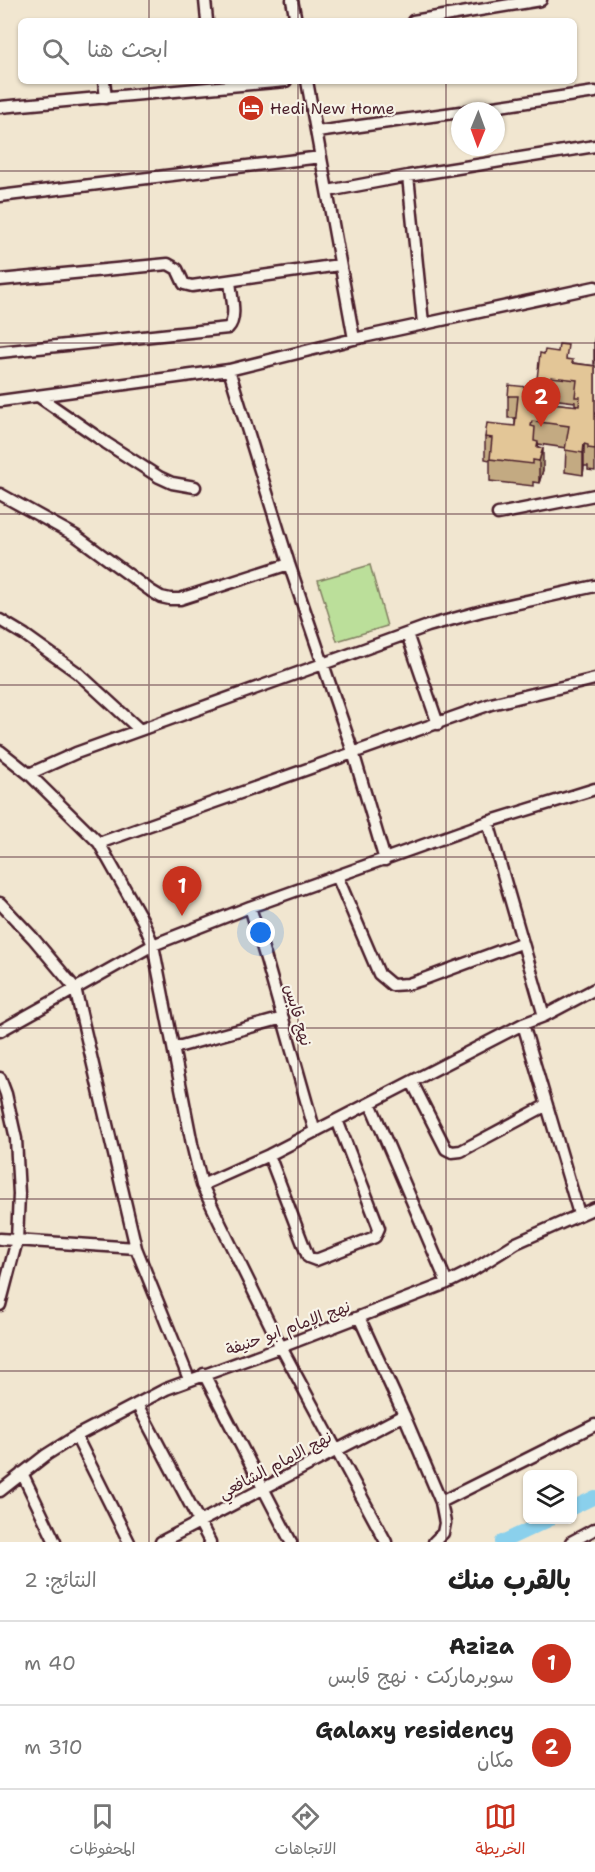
<!DOCTYPE html>
<html lang="ar">
<meta charset="utf-8">
<style>
body{margin:0;font-family:"Shantell Sans","Playpen Sans Arabic",sans-serif;background:#f2f2f2;color:#222;direction:rtl}
.controls{position:absolute;right:18px;bottom:18px;display:grid;overflow:hidden;border-radius:9px;box-shadow:0 2px 4px #0004}
.controls button{width:54px;height:54px;display:grid;place-items:center;padding:0;border:0;border-bottom:2px solid #e0e0e0;background:#fff;color:#222;font:30px sans-serif}
.compass{position:absolute;left:451px;top:102px;width:54px;height:54px;border-radius:50%;background:#fff;box-shadow:0 2px 4px #0004;rotate:181deg}
.you{position:absolute;left:261px;top:933px;width:21px;height:21px;margin:-15px;border:4px solid #fff;border-radius:50%;background:#1a73e8;box-shadow:0 0 0 9px #1a73e833}
.badge{display:grid;place-items:center;width:39px;height:39px;border-radius:50%;background:#c8321e;color:#fff;font-size:20px;font-weight:700}
.pin{position:absolute;translate:-50% -50px;filter:drop-shadow(0 2px 3px #0008)}
.pin::after{content:'';position:absolute;top:32px;width:21px;height:18px;background:inherit;clip-path:polygon(0 0,100% 0,50% 100%)}
.list{margin:0;padding:0;list-style:none}
h2{display:flex;justify-content:space-between;align-items:center;height:78px;margin:0;padding:0 24px;font-size:26px}
h2 small{font-size:20px;font-weight:400;color:#767676}
.list li{display:grid;grid-template-columns:39px 1fr auto;gap:18px;align-items:center;box-sizing:border-box;height:84px;padding:0 24px;border-top:2px solid #e0e0e0}
.list b{display:block;font-size:22px;white-space:nowrap}
.list p{margin:0;font-size:20px;white-space:nowrap;color:#767676}
.list em{font-size:20px;font-style:normal;color:#767676}
.icon{flex:none;width:33px;height:33px;fill:none;stroke:currentColor;stroke-width:2;stroke-linecap:round;stroke-linejoin:round}
.map{position:relative;flex:none;width:595px;height:1542px;overflow:hidden;direction:ltr}
.search{position:absolute;background:#fff;box-shadow:0 2px 4px #0004;left:18px;right:18px;top:18px;height:66px;display:flex;align-items:center;gap:15px;box-sizing:border-box;padding:0 21px;border-radius:9px;color:#767676;font-size:22px}
.sheet{height:246px;background:#fff}
nav{display:flex;justify-content:space-around;align-items:center;box-sizing:border-box;height:84px;border-top:2px solid #e0e0e0;background:#fff;font-size:16px;color:#767676}
nav a{display:grid;justify-items:center;gap:3px}
nav .on{color:#c8321e}
.map>svg:first-child{display:block}
.grass{fill:#bbdf9a;stroke:#827f62;stroke-width:1.5}
.lines{fill:none;stroke-linecap:round;stroke-linejoin:round}
.canal{stroke:#8ad0ec;stroke-width:14}
.minor-casing{stroke:#4a1f2b;stroke-width:15}
.minor{stroke:#f7f3e8;stroke-width:10}
.wall{fill:#c3aa82;stroke:#4a1f2b;stroke-width:1.5;fill-rule:evenodd}
.shaded-wall{fill:#9f8b6a;stroke:#4a1f2b;stroke-width:1.5}
.building{fill:#e3c697;stroke:#4a1f2b;stroke-width:1.5;fill-rule:evenodd}
.grid{fill:none;stroke:#4a1f2b;stroke-width:1.5;stroke-opacity:0.55}
.labels{text-anchor:middle;dominant-baseline:central;stroke-width:4.5;stroke-linejoin:round;paint-order:stroke}
.poi-label{font-size:16px;fill:#4a1f2b;stroke:#f7f3e8;text-anchor:start}
.street-label{font-size:16px;fill:#4a1f2b;stroke:#f7f3e8}
</style>
<div class="map">
<svg width="595" height="1542" viewBox="0 0 595 1542">
<rect width="100%" height="100%" fill="#f1e6d0"/>
<filter id="ink" filterUnits="userSpaceOnUse"><feTurbulence type="fractalNoise" baseFrequency=".0167" numOctaves="2"/><feDisplacementMap in="SourceGraphic" scale="12" xChannelSelector="R" yChannelSelector="G"/><feConvolveMatrix kernelMatrix="1 2 1 2 8 2 1 2 1" color-interpolation-filters="sRGB"/></filter>
<g filter="url(#ink)">
<path class="grass" d="M 370,565 L 387,626 L 337,641 L 318,580 Z"/>
<g class="lines">
<path class="canal" d="M 572,1508 L 595,1497
M 502,1542 L 549,1520"/>
<g class="minor-casing">
<path id="minor" d="M 205,0 L 207,21
M 292,0 L 296,21
M 413,21 L 541,0
M 104,81 L 106,98
M 307,81 L 354,339
M 0,107 L 286,81
M 466,111 L 595,92
M 317,132 L 460,112
M 408,176 L 423,323
M 328,191 L 408,176 L 595,146
M 0,196 L 321,157
M 0,280 L 168,264 L 177,269 L 184,284 L 192,286 L 339,265
M 0,352 L 228,328 C 238,318 231,295 230,281
M 229,370 L 289,564 L 353,752 L 385,860
M 38,396 L 106,443 L 159,477 L 172,483 L 195,487
M 0,401 L 229,370 L 354,339 L 595,287
M 0,494 L 76,536 L 151,591 L 161,597 L 170,599 L 180,599 L 289,564
M 498,514 L 595,495
M 0,620 L 25,635 L 78,673 L 140,730
M 407,634 L 438,724
M 0,751 L 29,774 L 99,843 L 143,921 L 153,945 L 192,1144 L 202,1185 L 219,1221 L 281,1347 L 386,1542
M 29,774 L 76,753 L 140,730 L 428,626 L 482,611 L 595,586
M 488,822 L 544,1016
M 99,843 L 491,704 L 595,679
M 337,876 L 379,974 L 392,985 L 408,984 L 421,980 L 521,943
M 0,903 L 33,938 L 75,988 L 136,1248 L 189,1379
M 250,907 L 266,959 L 315,1132
M 523,1024 L 579,1214
M 0,1031 L 153,945 L 250,907 L 488,822 L 595,789
M 174,1048 L 283,1018
M 0,1078 L 6,1094 L 16,1139 L 19,1194 L 17,1240 L 0,1305
M 412,1082 L 446,1149 L 452,1152 L 461,1151 L 547,1105
M 370,1103 L 447,1283
M 269,1155 L 308,1257 L 316,1260 L 375,1237 L 379,1228 L 337,1120
M 202,1185 L 269,1155 L 523,1024 L 544,1016 L 595,989
M 0,1239 L 136,1248
M 359,1317 L 404,1415 L 441,1502 L 445,1523 L 443,1533 L 434,1542
M 204,1374 L 291,1542
M 137,1404 L 210,1542
M 76,1436 L 129,1542
M 22,1473 L 55,1542
M 0,1491 L 46,1455 L 76,1436 L 166,1389 L 281,1347 L 447,1283 L 473,1270 L 516,1243 L 595,1208
M 441,1502 L 595,1425
M 161,1542 L 404,1415
M 571,1542 L 595,1529"/>
</g>
<use href="#minor" class="minor"/>
</g>
<path class="wall" d="M 595,334 L 595,364 L 594,364 L 594,342 Z
M 568,360 L 573,363 L 595,366 L 595,471 L 588,470 L 588,466 L 584,466 L 583,475 L 565,472 L 566,448 L 538,444 L 543,470 L 539,483 L 533,482 L 533,486 L 490,481 L 490,460 L 485,459 L 485,437 L 515,426 L 515,418 L 508,418 L 508,396 L 536,388 ZM 551,399 L 575,402 L 575,406 L 551,403 Z"/>
<path class="shaded-wall" d="M 584,444 L 584,466 L 583,475 L 583,453 Z
M 543,448 L 543,470 L 539,483 L 539,461 Z"/>
<path class="building" d="M 559,344 L 568,345 L 566,359 L 573,360 L 572,363 L 595,366 L 595,449 L 588,448 L 588,445 L 584,444 L 583,453 L 565,450 L 569,426 L 532,421 L 531,426 L 535,427 L 534,441 L 538,442 L 537,447 L 543,448 L 539,461 L 533,460 L 533,464 L 490,459 L 492,438 L 485,437 L 487,423 L 515,426 L 518,396 L 508,396 L 509,385 L 536,388 L 540,353 L 544,354 L 545,350 L 558,352 ZM 551,377 L 577,380 L 575,397 L 580,397 L 579,406 L 551,403 Z"/>
</g>
<path class="grid" d="M 149,0 L 149,21M 298,0 L 298,21M 446,0 L 446,21M 149,81 L 149,1542M 298,81 L 298,1542M 446,81 L 446,1542M 0,171 L 595,171M 0,343 L 595,343M 0,514 L 595,514M 0,685 L 595,685M 0,857 L 595,857M 0,1028 L 595,1028M 0,1199 L 595,1199M 0,1371 L 595,1371"/>
<defs>
<g id="hotel-disc" transform="scale(1.35)"><circle r="9.5" fill="#c8321e" stroke="#f7f3e8"/><path d="M-6-4.5h1.5V1H6V5H4.5V3h-9V5H-6ZM-4 0a1.8 1.8 0 1 1 3.6 0ZM.5 0V-2.5h3Q6-2.5 6 0Z" fill="#fff"/></g>
</defs>
<g fill-rule="evenodd">
<use href="#hotel-disc" x="251" y="108"/>
</g>
<g class="labels">
<g class="poi-label">
<text x="270" y="108">Hedi New Home</text>
</g>
<g class="street-label">
<text transform="translate(298 1015) rotate(74)">نهج قابس</text>
<text transform="translate(288 1328) rotate(-20)">نهج الإمام ابو حنيفة</text>
<text transform="translate(275 1465) rotate(-28)">نهج الامام الشافعي</text>
</g>
</g>
</svg>
<div class="controls">
<button><svg class="icon" aria-label="layers" viewBox="0 0 24 24"><path d="M12 4l9 5-9 5-9-5zM3 14l9 5 9-5"/></svg></button>
</div>
<svg class="compass" viewBox="-18 -18 36 36"><path d="M0-13l5 13h-10z" fill="#e53935"/><path d="M0 13l5-13h-10z" fill="#767676"/></svg>
<div class="you"></div>
<div class="pin badge" style="left:182px;top:916px">1</div>
<div class="pin badge" style="left:541px;top:427px">2</div>
<div class="search"><svg class="icon" aria-label="search" viewBox="0 0 24 24"><circle cx="10" cy="10" r="6"/><path d="M15 15l6 6"/></svg>ابحث هنا</div>
</div>
<section class="sheet">
<h2>بالقرب منك<small>النتائج: 2</small></h2>
<ul class="list">
<li><span class="badge">1</span><div><b>Aziza</b><p>سوبرماركت · نهج قابس</p></div><em>40 m</em></li>
<li><span class="badge">2</span><div><b>Galaxy residency</b><p>مكان</p></div><em>310 m</em></li>
</ul>
</section>
<nav>
<a class="on"><svg class="icon" aria-label="map" viewBox="0 0 24 24"><path d="M3 6l6-2 6 2 6-2v14l-6 2-6-2-6 2zM9 4v14M15 6v14"/></svg>الخريطة</a>
<a><svg class="icon" aria-label="directions" viewBox="0 0 24 24"><path d="M12 3l9 9-9 9-9-9zM9 14v-3h6M13 9l2 2-2 2"/></svg>الاتجاهات</a>
<a><svg class="icon" aria-label="saved" viewBox="0 0 24 24"><path d="M7 4h10v16l-5-4-5 4z"/></svg>المحفوظات</a>
</nav>
